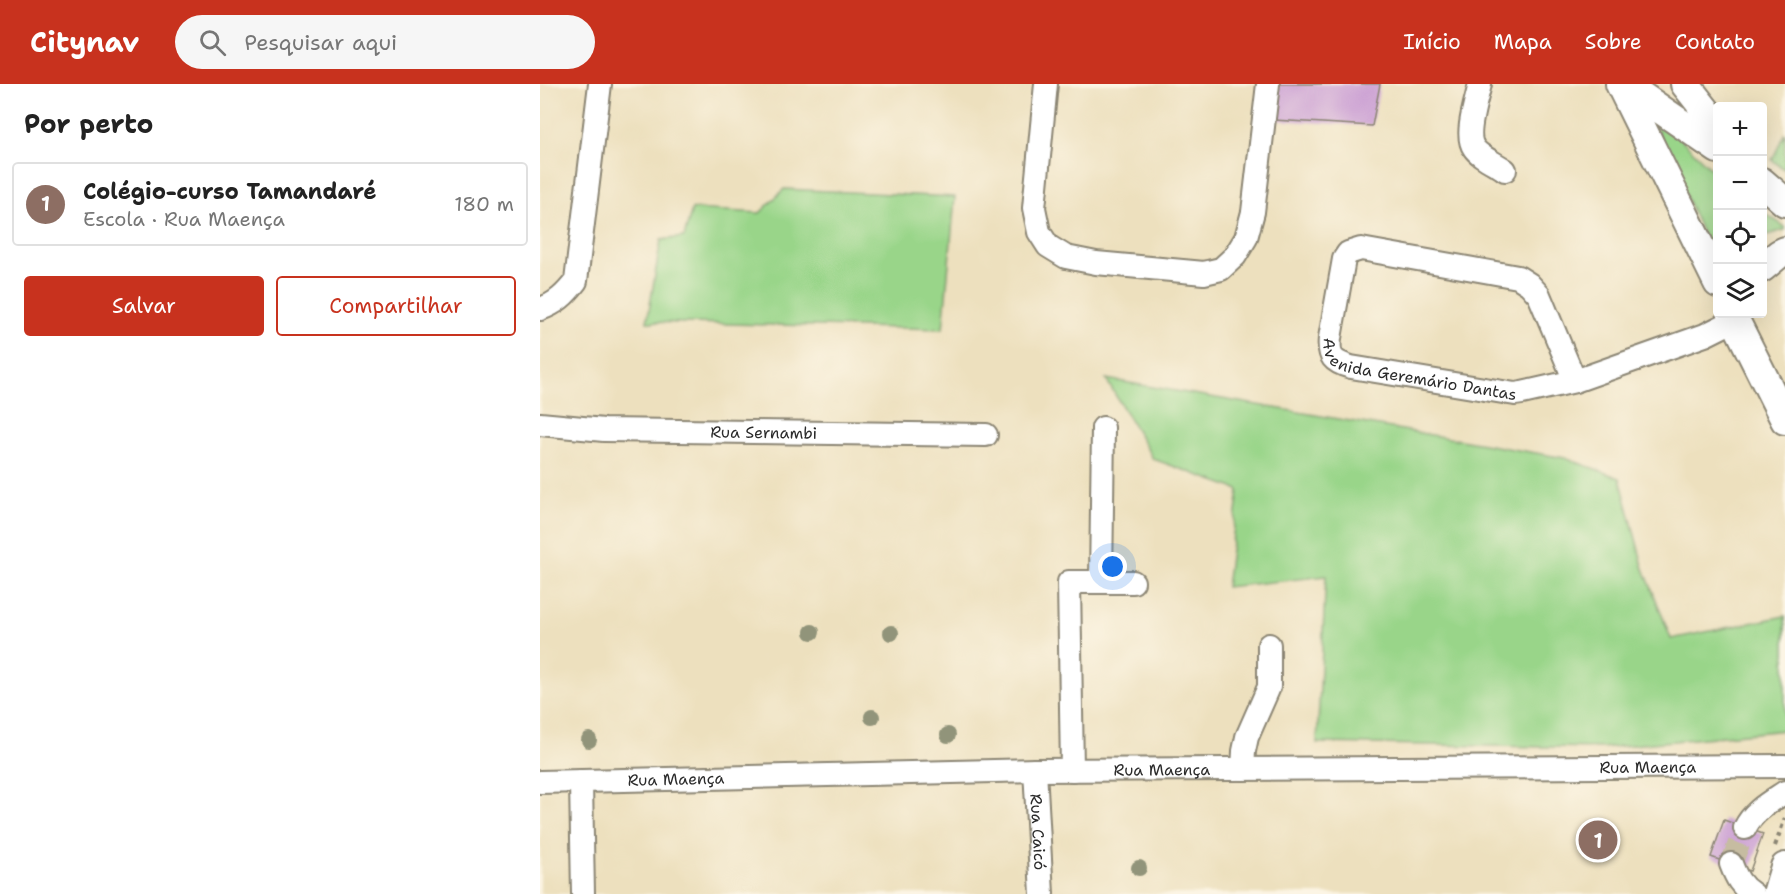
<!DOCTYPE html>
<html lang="pt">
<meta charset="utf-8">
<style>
body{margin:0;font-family:"Shantell Sans",sans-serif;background:#f6f6f6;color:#222}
.controls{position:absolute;right:18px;top:18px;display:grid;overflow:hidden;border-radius:6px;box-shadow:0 6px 24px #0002}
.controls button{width:54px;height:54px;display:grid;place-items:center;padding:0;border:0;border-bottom:2px solid #e0e0e0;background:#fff;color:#222;font:30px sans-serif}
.you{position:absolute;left:573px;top:483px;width:21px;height:21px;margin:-15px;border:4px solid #fff;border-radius:50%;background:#1a73e8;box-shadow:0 0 0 9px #1a73e833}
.badge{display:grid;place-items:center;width:39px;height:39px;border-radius:50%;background:#c8321e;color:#fff;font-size:20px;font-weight:700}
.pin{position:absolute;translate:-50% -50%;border:3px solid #fff;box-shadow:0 2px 6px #0006}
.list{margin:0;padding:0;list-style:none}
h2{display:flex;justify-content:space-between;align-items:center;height:78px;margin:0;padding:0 24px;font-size:26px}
h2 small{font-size:20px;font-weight:400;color:#767676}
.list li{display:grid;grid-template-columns:39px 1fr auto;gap:18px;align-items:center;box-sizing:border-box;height:84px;margin:0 12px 12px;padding:0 12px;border:2px solid #e0e0e0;border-radius:6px}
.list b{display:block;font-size:22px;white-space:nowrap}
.list p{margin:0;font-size:20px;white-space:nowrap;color:#767676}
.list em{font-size:20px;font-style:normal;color:#767676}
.actions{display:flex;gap:12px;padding:18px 24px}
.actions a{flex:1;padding:14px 0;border:2px solid #c8321e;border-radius:6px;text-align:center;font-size:21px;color:#c8321e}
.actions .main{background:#c8321e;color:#fff}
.icon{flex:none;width:33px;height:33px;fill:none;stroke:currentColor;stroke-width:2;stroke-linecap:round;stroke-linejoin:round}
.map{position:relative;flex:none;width:1245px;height:810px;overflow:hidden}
header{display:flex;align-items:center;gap:36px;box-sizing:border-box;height:84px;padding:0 30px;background:#c8321e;color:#fff}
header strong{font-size:28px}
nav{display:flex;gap:33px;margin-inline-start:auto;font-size:21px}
.search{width:420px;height:54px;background:#f6f6f6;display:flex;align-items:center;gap:15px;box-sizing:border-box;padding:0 21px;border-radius:33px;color:#767676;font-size:22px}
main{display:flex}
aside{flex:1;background:#fff}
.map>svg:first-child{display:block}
.green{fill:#99d589;stroke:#62805a;stroke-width:1.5}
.building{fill:#c697d2}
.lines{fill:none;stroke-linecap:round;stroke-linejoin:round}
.minor-tunnel{stroke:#c6bca1;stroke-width:22;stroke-dasharray:22 11;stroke-linecap:butt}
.minor-casing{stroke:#8c8674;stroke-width:26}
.major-casing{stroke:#8c8674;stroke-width:32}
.path{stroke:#8c8674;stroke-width:4;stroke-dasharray:4.5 4.5;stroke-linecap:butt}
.minor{stroke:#fff;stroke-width:22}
.major{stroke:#fff;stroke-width:28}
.tree{fill:#91947a}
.labels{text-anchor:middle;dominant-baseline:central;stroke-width:4.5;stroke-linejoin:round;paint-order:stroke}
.street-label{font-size:16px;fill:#2b2b2b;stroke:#fcf5e5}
</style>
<header>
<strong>Citynav</strong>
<div class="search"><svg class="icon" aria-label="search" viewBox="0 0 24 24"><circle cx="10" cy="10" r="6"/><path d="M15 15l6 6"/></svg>Pesquisar aqui</div>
<nav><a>Início</a><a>Mapa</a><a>Sobre</a><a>Contato</a></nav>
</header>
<main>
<aside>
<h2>Por perto<small></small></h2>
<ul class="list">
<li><span class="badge" style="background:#8d6e63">1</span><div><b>Colégio-curso Tamandaré</b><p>Escola · Rua Maença</p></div><em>180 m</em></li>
</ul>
<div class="actions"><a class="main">Salvar</a><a>Compartilhar</a></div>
</aside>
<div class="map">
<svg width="1245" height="810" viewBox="0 0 1245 810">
<rect width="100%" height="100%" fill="#fcf5e5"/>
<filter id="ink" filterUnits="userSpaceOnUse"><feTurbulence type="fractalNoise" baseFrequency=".0167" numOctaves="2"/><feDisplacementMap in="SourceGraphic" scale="12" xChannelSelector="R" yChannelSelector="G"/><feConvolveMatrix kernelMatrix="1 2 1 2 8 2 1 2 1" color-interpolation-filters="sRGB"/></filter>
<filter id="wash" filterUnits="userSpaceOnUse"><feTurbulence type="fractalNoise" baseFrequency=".008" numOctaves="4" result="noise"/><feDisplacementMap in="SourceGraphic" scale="24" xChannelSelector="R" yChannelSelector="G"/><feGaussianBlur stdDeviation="1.35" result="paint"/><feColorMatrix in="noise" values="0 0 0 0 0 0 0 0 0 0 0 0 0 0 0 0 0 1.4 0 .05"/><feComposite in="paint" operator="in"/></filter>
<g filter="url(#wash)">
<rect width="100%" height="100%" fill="#ede0be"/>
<path class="green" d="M 1110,29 L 1120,34 L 1177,91 L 1177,184 Z
M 1245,49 L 1245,86 L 1232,76 Z
M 244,105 L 415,113 L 403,245 L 107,238 L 121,156 L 144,153 L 152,125 L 220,129 Z
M 1223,128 L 1245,143 L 1245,146 L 1223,152 Z
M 566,295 L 1025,374 L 1080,394 L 1103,482 L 1131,555 L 1245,532 L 1245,646 L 1062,664 L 777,659 L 786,492 L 686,503 L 699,406 L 613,375 Z"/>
<g id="blocks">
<path class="building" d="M 739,0 L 840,0 L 832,42 L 734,36 Z
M 1184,736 L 1223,750 L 1210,787 L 1171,773 Z"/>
</g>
</g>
<g filter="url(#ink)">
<use href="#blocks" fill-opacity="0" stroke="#8c8674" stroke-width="1.5"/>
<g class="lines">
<path class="minor-tunnel" d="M 1191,780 L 1205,744"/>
<g class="minor-casing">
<g id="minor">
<path d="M 506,0 L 494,124 L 499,148 L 508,162 L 526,173 L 556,179 L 664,189 L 681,185 L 695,172 L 706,154 L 713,128 L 728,0"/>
<path d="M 940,0 C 937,15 924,51 934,64 C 939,72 957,80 965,86"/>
<path d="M 0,225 C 16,220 26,210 36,197 L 60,0"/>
<path id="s1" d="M 1035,297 L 999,211 L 989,200 L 978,193 L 821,165 L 808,169 L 804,175 L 790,254 C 788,273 793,278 811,283 L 975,310 L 982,309 L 1035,297 L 1165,251 L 1195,236"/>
<path id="s2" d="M 0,340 L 64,346 L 446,351"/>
<path d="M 561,498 L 563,344"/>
<path d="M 703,685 L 704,667 L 707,653 L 729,603 L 729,561"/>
<path id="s3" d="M 495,686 L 502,810"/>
<path d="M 532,686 L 529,498 L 593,498"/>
<path id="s4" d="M 0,698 L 495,686 L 1245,682"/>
<path d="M 41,698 L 43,810"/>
<path d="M 1205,744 C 1213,727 1230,718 1245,708"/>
<path d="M 1191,780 C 1196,793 1201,803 1213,810"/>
</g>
</g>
<g class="major-casing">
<path id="major" d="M 1080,0 L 1178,199
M 1084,0 L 1178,65
M 1145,0 L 1178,42
M 1222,98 L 1245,118
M 1222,184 L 1239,170 L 1245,167
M 1192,230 L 1245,336
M 1237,810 L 1245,783"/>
</g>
<path class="path" d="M 1235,762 L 1245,734"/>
<use href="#minor" class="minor"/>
<use href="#major" class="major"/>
</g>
<g class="tree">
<circle cx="272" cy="548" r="8"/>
<circle cx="351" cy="549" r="8"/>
<circle cx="332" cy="633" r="8"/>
<circle cx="408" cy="651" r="8"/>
<circle cx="49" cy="656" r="8"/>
<circle cx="599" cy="784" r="8"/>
</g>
</g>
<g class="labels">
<g class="street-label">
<text stroke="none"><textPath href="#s1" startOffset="486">Avenida Geremário Dantas</textPath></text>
<text stroke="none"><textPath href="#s2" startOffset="224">Rua Sernambi</textPath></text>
<text stroke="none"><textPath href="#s4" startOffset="1108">Rua Maença</textPath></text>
<text stroke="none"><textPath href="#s4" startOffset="622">Rua Maença</textPath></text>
<text stroke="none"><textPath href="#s4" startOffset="136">Rua Maença</textPath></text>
<text stroke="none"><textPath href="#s3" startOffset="62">Rua Caicó</textPath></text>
</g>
</g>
</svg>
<div class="controls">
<button>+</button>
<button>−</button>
<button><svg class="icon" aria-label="locate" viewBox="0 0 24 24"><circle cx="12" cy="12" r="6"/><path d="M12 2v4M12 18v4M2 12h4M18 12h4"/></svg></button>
<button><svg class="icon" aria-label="layers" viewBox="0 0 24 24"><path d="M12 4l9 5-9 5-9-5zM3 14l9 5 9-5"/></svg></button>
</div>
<div class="you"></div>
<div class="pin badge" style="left:1058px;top:756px;background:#8d6e63">1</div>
</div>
</main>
